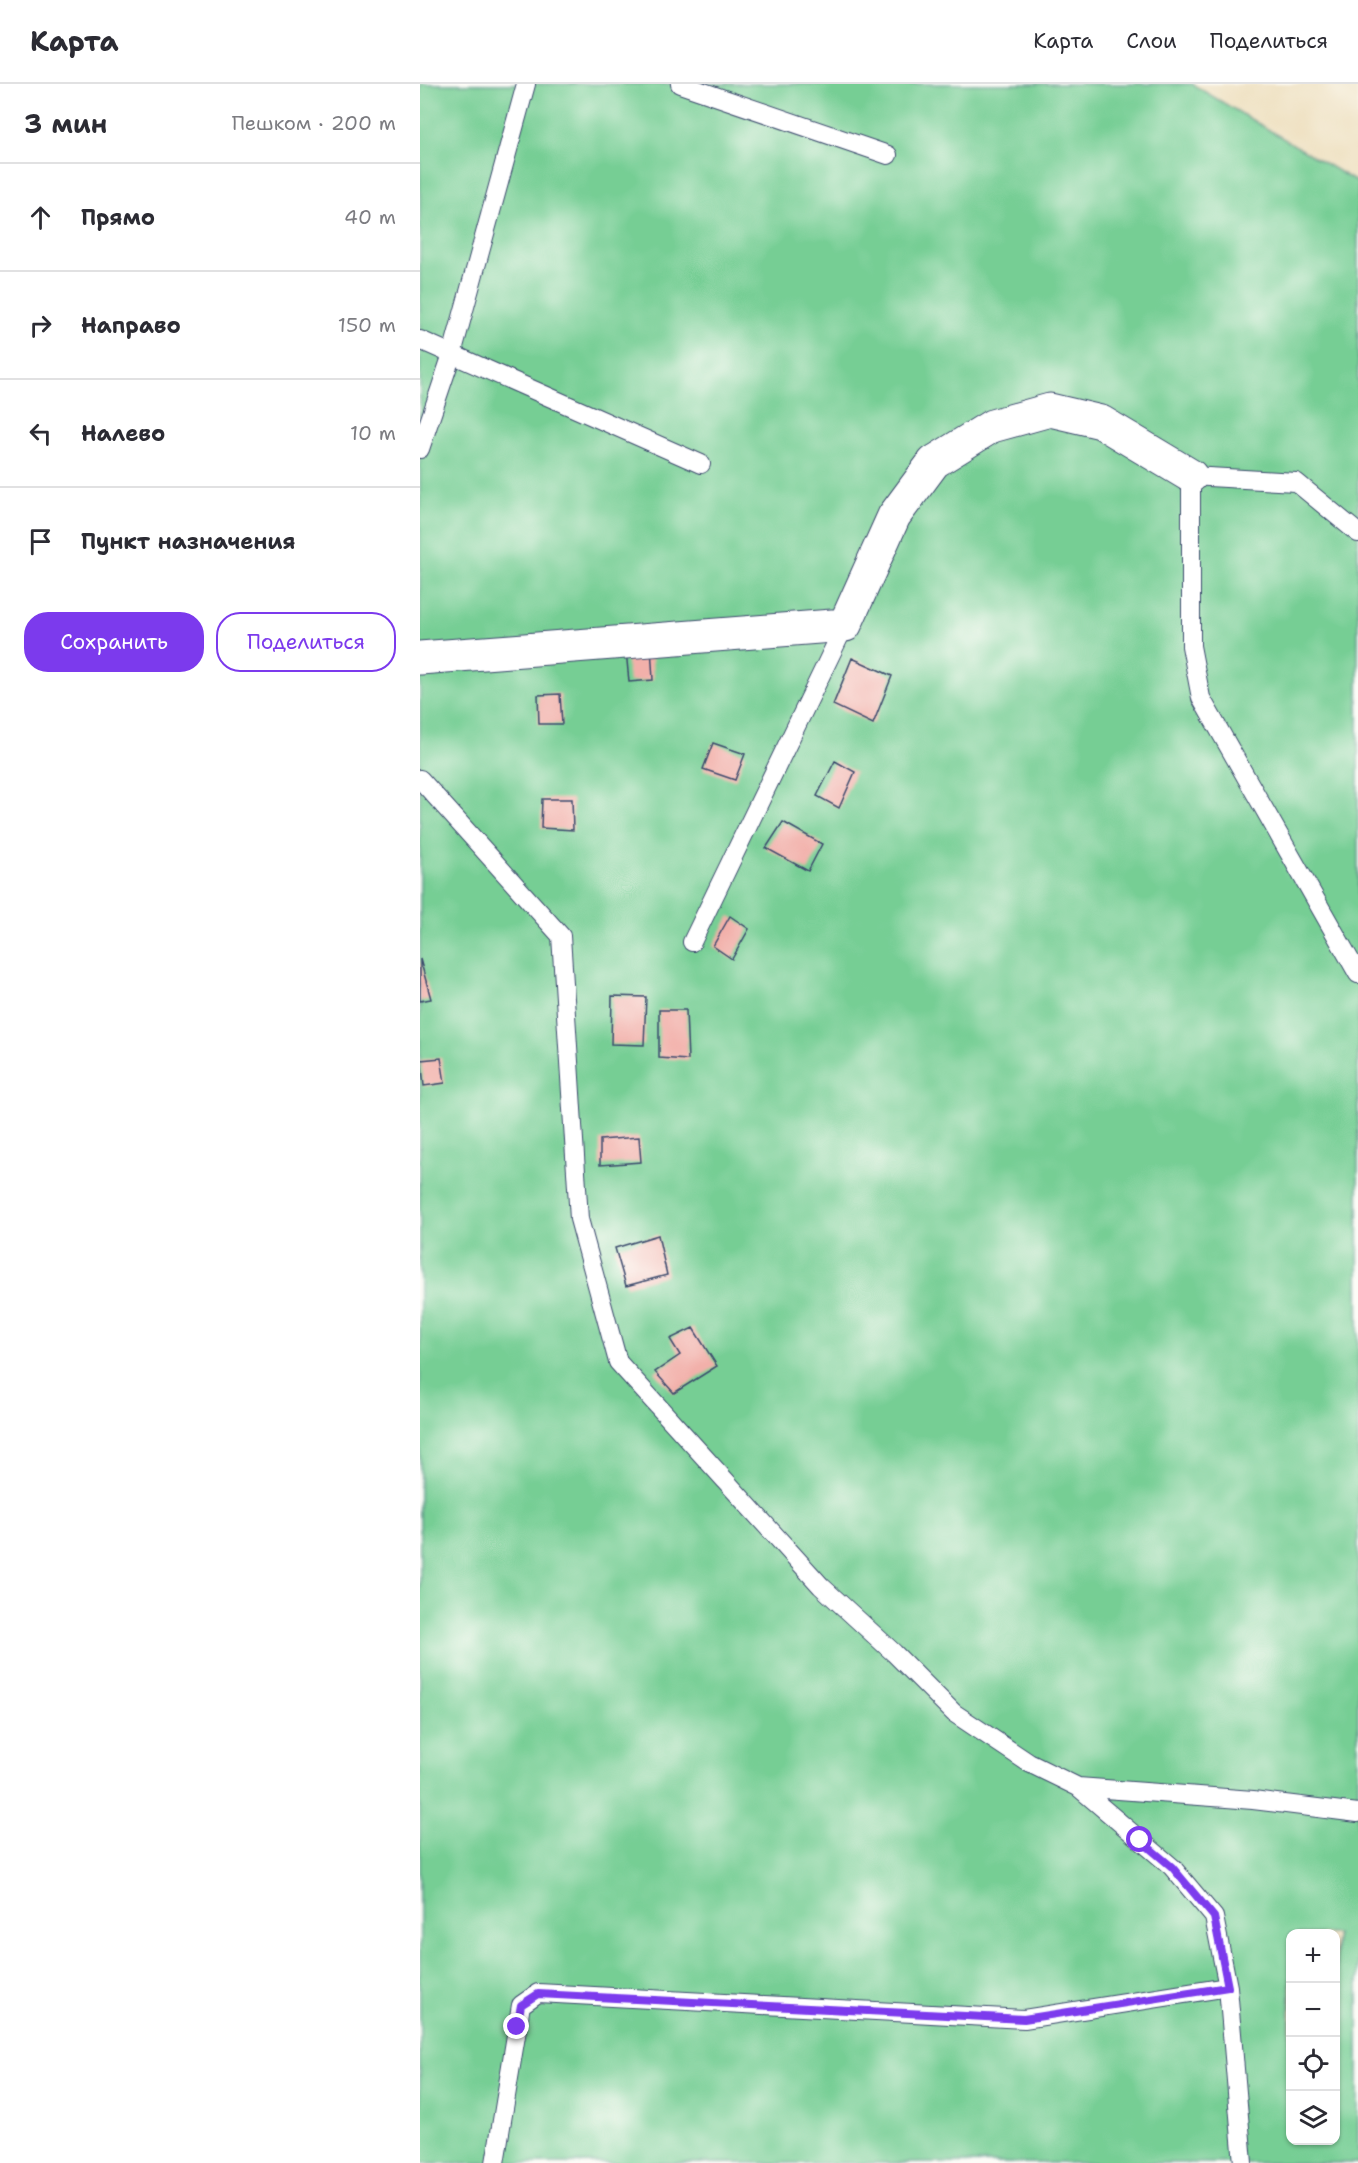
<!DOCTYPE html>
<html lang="ru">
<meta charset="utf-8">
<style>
body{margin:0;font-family:"Shantell Sans",sans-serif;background:#f2f2f3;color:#2b2b33}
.controls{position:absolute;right:18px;bottom:18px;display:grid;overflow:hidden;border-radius:12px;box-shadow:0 2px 4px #0004}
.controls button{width:54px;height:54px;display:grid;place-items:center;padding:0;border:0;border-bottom:2px solid #e1e1e2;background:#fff;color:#2b2b33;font:30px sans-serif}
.stop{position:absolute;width:18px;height:18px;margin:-14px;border:4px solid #7c3aed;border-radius:50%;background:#fff}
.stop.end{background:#7c3aed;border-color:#fff;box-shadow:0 2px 6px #0008}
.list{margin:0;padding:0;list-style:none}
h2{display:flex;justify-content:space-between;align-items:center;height:78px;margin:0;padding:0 24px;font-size:26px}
h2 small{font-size:20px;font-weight:400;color:#7c7c81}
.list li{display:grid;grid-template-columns:39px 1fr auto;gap:18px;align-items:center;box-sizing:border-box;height:108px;padding:0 24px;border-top:2px solid #e1e1e2}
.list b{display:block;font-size:22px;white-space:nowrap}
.list em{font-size:20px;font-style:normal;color:#7c7c81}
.actions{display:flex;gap:12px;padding:18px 24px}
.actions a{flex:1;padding:14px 0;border:2px solid #7c3aed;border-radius:24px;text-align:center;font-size:21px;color:#7c3aed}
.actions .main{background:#7c3aed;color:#fff}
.icon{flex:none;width:33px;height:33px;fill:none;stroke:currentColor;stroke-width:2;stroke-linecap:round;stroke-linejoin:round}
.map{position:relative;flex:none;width:938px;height:2079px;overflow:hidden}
header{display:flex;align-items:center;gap:36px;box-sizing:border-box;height:84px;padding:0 30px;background:#fff;border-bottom:2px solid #e1e1e2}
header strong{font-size:28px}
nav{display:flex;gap:33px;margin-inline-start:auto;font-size:21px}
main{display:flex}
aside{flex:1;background:#fff}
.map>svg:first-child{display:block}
.green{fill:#76ce94;stroke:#487e79;stroke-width:1.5;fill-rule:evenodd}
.building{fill:#f2b0aa}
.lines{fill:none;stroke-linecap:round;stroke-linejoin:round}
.lane-casing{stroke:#3b496c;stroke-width:20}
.street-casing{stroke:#3b496c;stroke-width:35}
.lane{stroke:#fff;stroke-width:18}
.street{stroke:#fff;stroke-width:33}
.route{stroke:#7c3aed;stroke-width:8}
</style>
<header>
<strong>Карта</strong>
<nav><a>Карта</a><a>Слои</a><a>Поделиться</a></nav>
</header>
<main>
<aside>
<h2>3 мин<small>Пешком · 200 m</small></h2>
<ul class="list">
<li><svg class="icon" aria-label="ahead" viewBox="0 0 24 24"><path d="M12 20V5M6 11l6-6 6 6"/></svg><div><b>Прямо</b></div><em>40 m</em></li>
<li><svg class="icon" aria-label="right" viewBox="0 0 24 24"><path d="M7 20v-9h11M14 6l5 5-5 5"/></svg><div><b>Направо</b></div><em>150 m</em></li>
<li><svg class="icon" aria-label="left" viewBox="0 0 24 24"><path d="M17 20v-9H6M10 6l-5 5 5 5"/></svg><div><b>Налево</b></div><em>10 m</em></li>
<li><svg class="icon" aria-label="arrive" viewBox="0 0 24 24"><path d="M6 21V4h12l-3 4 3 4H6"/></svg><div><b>Пункт назначения</b></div></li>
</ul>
<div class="actions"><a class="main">Сохранить</a><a>Поделиться</a></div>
</aside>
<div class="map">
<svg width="938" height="2079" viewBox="0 0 938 2079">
<rect width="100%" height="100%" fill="#fdfcf7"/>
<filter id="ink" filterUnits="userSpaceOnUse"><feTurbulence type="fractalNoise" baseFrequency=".0167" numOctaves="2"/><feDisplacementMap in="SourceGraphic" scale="12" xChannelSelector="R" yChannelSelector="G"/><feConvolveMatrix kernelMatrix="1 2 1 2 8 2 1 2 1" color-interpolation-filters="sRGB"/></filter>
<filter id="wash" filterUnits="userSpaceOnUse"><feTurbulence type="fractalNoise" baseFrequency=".008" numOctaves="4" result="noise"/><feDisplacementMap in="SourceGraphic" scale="24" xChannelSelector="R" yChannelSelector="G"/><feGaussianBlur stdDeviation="1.35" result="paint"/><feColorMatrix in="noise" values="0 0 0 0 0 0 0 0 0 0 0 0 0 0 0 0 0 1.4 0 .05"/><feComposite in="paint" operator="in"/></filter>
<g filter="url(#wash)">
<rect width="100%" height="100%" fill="#eedfbe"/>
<path class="green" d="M 0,0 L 772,0 L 938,99 L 938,2079 L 0,2079 ZM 870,1850 L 916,1850 L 916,2056 L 870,2056 Z"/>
<g id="blocks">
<path class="building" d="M 231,563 L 233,596 L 209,598 L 206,566 Z
M 432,574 L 472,592 L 453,640 L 413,621 Z
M 140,610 L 142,640 L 119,640 L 118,611 Z
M 293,659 L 325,670 L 315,696 L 283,685 Z
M 415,677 L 435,688 L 419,724 L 397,712 Z
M 122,715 L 152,715 L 153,746 L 121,744 Z
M 363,738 L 402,760 L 388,787 L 346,764 Z
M 310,832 L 329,845 L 312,875 L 293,862 Z
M 0,875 L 11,915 L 0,917 Z
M 192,912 L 226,913 L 224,961 L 191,960 Z
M 239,926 L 266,926 L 268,976 L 239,974 Z
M 21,974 L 25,999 L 4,1002 L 1,976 Z
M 219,1053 L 221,1078 L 180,1081 L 180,1056 Z
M 238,1151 L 247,1191 L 206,1202 L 195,1164 Z
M 273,1244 L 297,1282 L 254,1309 L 235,1288 L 260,1271 L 250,1255 Z"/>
</g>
</g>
<g filter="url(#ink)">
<use href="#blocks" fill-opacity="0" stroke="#3b496c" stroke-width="1.5"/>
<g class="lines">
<g class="lane-casing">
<path id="lane" d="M 260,0 L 468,71
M 0,256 L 281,380
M 0,365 L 32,270 L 106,0
M 938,449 L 876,398 L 771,392 L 771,562 L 781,614 L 938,890
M 0,695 L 141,852 L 159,1135 L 198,1278 L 401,1502 L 474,1569 L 534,1629 L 609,1679 L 658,1703 L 752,1783 L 794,1833 L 808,1903 L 823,2079
M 272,858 L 425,541
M 658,1703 L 833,1716 L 938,1729
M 75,2079 L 101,1921 L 118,1909 L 604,1935 L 808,1903"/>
</g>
<g class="street-casing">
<path id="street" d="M 0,574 L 425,541 L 474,432 L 514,378 L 572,342 L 630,326 L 681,338 L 771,392"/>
</g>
<use href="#lane" class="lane"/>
<use href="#street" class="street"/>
</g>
</g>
<g class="lines" filter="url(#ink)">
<path class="route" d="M 97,1943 L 101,1921 L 118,1910 L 604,1935 L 808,1903 L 794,1833 L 752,1783 L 720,1756"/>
</g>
</svg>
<div class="controls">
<button>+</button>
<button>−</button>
<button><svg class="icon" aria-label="locate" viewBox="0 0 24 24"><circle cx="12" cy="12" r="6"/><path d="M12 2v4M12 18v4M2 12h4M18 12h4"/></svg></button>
<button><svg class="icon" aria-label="layers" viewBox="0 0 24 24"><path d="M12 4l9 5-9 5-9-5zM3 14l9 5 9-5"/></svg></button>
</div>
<div class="stop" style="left:720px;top:1756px"></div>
<div class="stop end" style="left:97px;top:1943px"></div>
</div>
</main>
